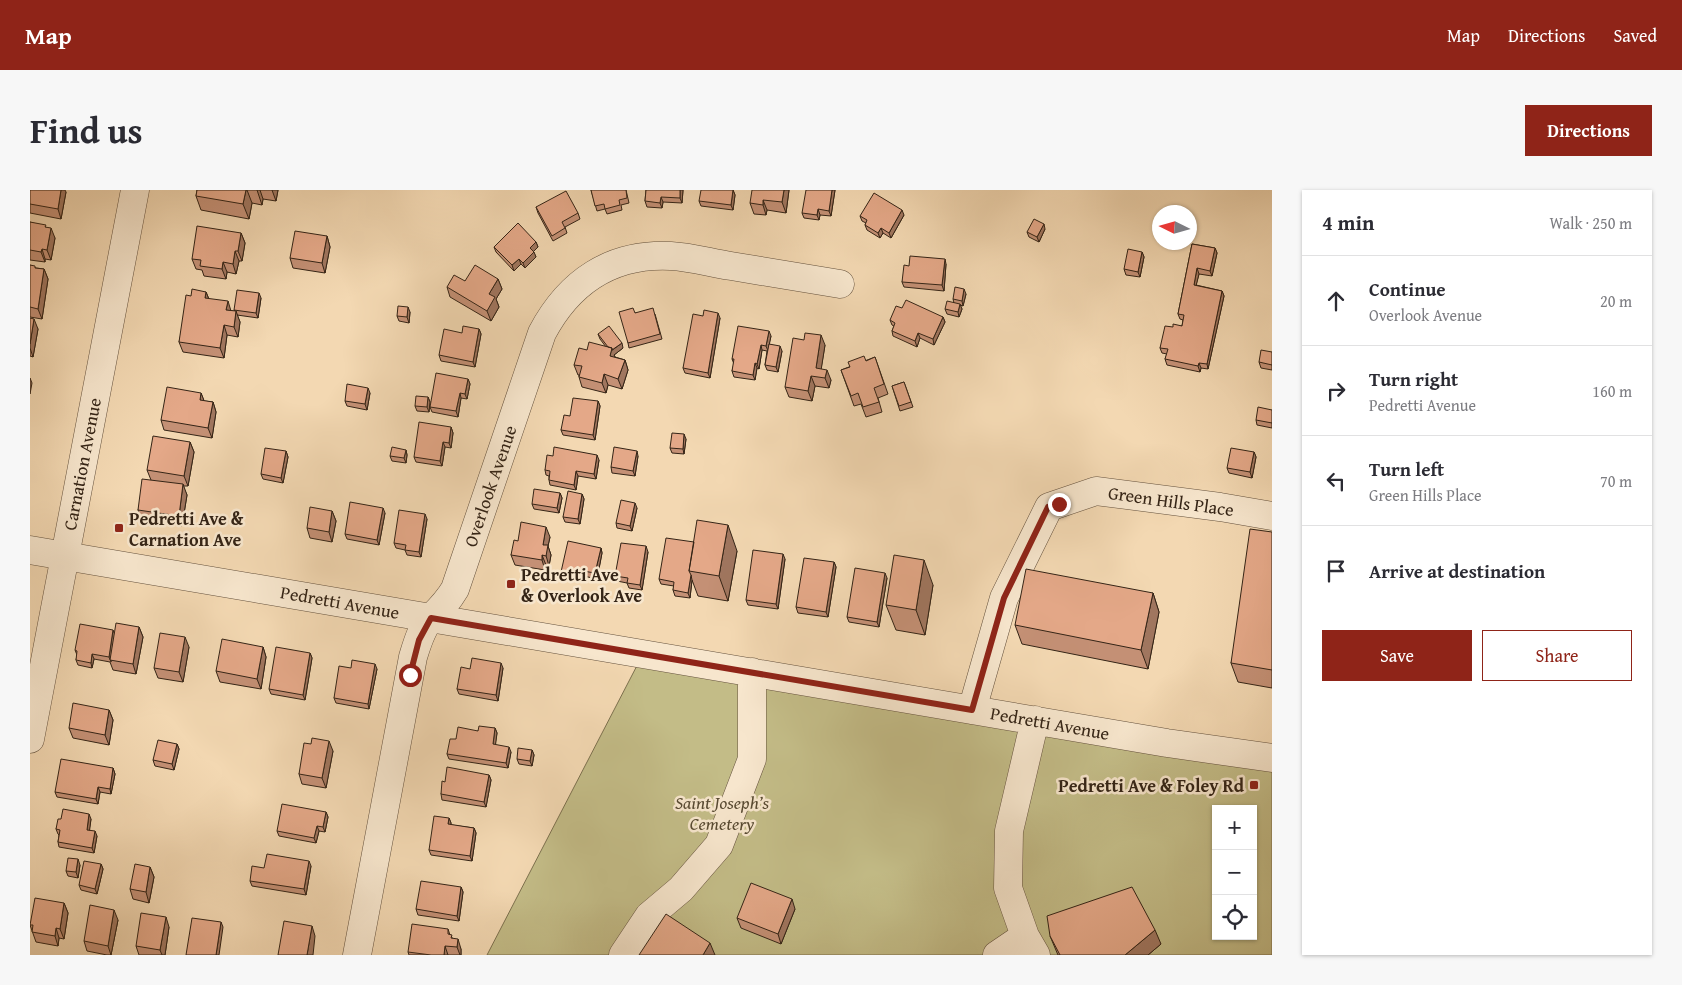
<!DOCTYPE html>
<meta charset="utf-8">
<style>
body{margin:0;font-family:"Gentium Book Plus",serif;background:#f7f7f7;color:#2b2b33}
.controls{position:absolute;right:15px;bottom:15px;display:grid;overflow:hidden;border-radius:0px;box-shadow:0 1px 4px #0004}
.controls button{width:45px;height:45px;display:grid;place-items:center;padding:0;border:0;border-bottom:1px solid #e1e1e2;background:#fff;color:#2b2b33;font:25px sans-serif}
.compass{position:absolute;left:1122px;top:15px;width:45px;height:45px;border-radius:50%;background:#fff;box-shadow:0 1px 4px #0004;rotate:275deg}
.stop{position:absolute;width:15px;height:15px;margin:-11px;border:4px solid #8f2418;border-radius:50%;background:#fff}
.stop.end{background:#8f2418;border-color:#fff;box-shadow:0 1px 5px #0008}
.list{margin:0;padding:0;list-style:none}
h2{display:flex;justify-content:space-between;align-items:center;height:65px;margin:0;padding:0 20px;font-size:21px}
h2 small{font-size:16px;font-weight:400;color:#7c7c81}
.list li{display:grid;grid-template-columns:32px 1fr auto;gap:15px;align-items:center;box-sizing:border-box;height:90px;padding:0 20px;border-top:1px solid #e1e1e2}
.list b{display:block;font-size:19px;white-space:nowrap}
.list p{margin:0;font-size:16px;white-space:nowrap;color:#7c7c81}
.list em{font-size:16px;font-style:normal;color:#7c7c81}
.actions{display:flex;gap:10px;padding:15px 20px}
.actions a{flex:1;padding:11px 0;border:1px solid #8f2418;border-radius:0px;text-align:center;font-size:18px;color:#8f2418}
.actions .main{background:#8f2418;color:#fff}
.icon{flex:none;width:28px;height:28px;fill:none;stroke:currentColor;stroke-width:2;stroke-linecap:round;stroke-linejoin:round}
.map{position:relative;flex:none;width:1242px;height:765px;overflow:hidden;border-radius:0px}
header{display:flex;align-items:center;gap:30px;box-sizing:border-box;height:70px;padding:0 25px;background:#8f2418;color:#fff}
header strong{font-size:24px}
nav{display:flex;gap:28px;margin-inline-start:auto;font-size:18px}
.intro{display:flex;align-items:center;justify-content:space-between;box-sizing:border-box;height:120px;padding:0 30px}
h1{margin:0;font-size:35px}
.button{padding:12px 22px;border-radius:0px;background:#8f2418;color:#fff;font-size:18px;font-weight:700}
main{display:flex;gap:30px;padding:0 30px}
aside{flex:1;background:#fff;border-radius:0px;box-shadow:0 1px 4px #0004}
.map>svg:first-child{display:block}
.green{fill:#c3bc87;stroke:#7c704e;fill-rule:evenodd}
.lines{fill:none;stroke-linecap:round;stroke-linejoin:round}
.minor-casing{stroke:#64513d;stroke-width:29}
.minor{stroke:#f7e6cd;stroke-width:28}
.wall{fill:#c49075;stroke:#342416}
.shaded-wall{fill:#a0765f;stroke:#342416}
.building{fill:#e4a888;stroke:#342416}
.route{stroke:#8f2418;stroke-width:6}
.poi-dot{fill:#8f2418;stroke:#f7e6cd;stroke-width:2}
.labels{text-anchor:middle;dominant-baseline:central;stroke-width:5;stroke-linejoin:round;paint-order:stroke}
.street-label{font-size:18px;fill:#342416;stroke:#f7e6cd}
.poi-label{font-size:18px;font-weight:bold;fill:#342416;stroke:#f7e6cd;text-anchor:start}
.park-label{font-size:18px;font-style:italic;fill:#584a32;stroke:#f7e6cd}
</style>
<header>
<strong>Map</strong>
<nav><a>Map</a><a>Directions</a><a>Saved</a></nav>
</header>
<div class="intro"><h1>Find us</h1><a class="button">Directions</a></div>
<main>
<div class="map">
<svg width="1242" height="765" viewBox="0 0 1242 765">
<rect width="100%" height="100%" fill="#f3d8b2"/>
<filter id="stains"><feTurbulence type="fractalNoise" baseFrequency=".004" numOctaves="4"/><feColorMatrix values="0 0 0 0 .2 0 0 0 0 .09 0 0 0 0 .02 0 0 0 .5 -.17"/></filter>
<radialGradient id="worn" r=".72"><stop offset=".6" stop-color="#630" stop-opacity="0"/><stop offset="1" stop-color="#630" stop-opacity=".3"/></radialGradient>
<path class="green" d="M 613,464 L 1242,568 L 1242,765 L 457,765 ZM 1186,619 L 1223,619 L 1223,746 L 1186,746 Z"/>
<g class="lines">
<g class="minor-casing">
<path id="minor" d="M 0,360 L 1137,553 L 1242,568
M 942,520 L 974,408 L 1019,317 L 1066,301 L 1190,317 L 1242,326
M 1005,530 L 979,641 L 978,698 L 995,746 L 1006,765
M 0,549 L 105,0
M 327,765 L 383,467 C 387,454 392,436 402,427 C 411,418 418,411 425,399 L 512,143 C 539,92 581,63 641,66 C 661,67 681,73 701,76 C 737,82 774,88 810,94
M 593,765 L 619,726 L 651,699 L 689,655 L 722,569 L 722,482
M 967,765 L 995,746"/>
</g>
<use href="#minor" class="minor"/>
</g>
<path class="wall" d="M 0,0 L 36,2 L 31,29 L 0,23 Z
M 167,0 L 248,0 L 246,11 L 233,9 L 232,15 L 222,13 L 219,29 L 171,20 L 166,6 Z
M 561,0 L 596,0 L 599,13 L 591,15 L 592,20 L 577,24 L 575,19 L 567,21 Z
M 616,0 L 653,0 L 652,13 L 633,12 L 632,18 L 617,17 L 615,11 Z
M 703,0 L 705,5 L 703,20 L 671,16 L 669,11 Z
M 759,0 L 756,23 L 737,20 L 736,25 L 724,24 L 720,13 Z
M 805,0 L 801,26 L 790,25 L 789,30 L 774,28 L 772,23 Z
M 506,17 L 548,23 L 550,29 L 535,37 L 537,43 L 523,51 L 508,23 Z
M 874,25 L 861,48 L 853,43 L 850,48 L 837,40 L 835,35 L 836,33 L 832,31 L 830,26 Z
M 0,32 L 16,37 L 25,48 L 21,70 L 15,69 L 15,72 L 0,70 Z
M 1015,39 L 1009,52 L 999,47 L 997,42 Z
M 211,43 L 215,53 L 212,71 L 209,71 L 206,84 L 197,82 L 196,89 L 174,86 L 172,80 L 166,79 L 162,69 Z
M 297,46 L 300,57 L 295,83 L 263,78 L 260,68 Z
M 506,52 L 508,57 L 503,61 L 506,67 L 495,78 L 491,74 L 484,81 L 466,62 L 464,57 Z
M 1162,54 L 1185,58 L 1187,63 L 1182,86 L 1169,84 L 1166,95 L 1192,101 L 1194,106 L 1178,179 L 1171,178 L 1170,182 L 1137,175 L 1135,169 L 1137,164 L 1132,163 L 1130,158 L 1143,137 L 1152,136 L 1153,130 L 1150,129 L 1148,124 Z
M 1112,62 L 1114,67 L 1110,87 L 1096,85 L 1094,79 Z
M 916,74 L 914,101 L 874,97 L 872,92 L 879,76 Z
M 0,75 L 6,78 L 14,79 L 18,89 L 12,129 L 0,127 Z
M 468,89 L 472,99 L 466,109 L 469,117 L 461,131 L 420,107 L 417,97 L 435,91 Z
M 176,102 L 179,109 L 201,121 L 205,121 L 204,120 L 231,108 L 228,128 L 207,125 L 210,132 L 208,147 L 197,145 L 194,168 L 153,162 L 149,152 L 161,106 Z
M 936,104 L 933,116 L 930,115 L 932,119 L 929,127 L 917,124 L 915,119 L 924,113 L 923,109 Z
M 872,118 L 913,127 L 915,132 L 904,155 L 890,148 L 887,157 L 863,146 L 862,141 L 864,136 L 862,135 L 860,130 Z
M 380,122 L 379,133 L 369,131 L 367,126 Z
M 605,123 L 625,124 L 632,149 L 599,158 L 598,153 Z
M 0,128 L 8,139 L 3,167 L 0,166 Z
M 690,128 L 680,188 L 655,183 L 653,178 Z
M 449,139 L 451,144 L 445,177 L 411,171 L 409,165 L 432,143 Z
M 568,144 L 593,158 L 584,165 L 585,167 L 595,170 L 598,180 L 592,199 L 578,195 L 576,203 L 552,197 L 549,187 L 549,185 L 548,185 L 544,175 L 557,160 L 576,157 L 570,149 Z
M 741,146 L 739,154 L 752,161 L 748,182 L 737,180 L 735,175 L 737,161 L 732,160 L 729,179 L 727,178 L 725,190 L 704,187 L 702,181 L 704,174 L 702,169 Z
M 795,155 L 791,179 L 801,190 L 799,198 L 785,196 L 782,211 L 759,207 L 755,197 Z
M 1242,162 L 1242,180 L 1231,178 L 1229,172 Z
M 845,167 L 858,204 L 848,208 L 852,222 L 836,227 L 831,214 L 824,216 L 811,180 Z
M 438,189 L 440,194 L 437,209 L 431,208 L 428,227 L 402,222 L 400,217 Z
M 874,192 L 883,217 L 870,221 L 862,196 Z
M 171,203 L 174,211 L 183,212 L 186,222 L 182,248 L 134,240 L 131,230 Z
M 340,203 L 337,220 L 317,216 L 315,211 Z
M 398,207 L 400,212 L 399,222 L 387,221 L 385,216 Z
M 568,211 L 570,216 L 565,250 L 533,245 L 531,240 L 540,226 Z
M 1242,220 L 1242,238 L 1227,235 L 1226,230 Z
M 421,237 L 423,243 L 421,258 L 415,257 L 412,276 L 386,272 L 384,267 Z
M 656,249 L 654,264 L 642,263 L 640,258 Z
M 160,252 L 164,262 L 158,296 L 153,296 L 157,305 L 152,336 L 111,330 L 108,320 L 121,290 L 117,280 Z
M 376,260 L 377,265 L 376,273 L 362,271 L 360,266 Z
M 256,261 L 258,267 L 253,293 L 233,289 L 231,284 Z
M 1224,262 L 1226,267 L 1222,288 L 1199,283 L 1197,278 Z
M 523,266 L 569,270 L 566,289 L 548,286 L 546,300 L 520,295 L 519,290 L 519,286 L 516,285 L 515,280 Z
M 608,266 L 605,286 L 582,283 L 581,277 Z
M 530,303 L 532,308 L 529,323 L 504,319 L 502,314 Z
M 552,304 L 554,309 L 550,334 L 535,332 L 533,327 Z
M 607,318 L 602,341 L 587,338 L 586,333 Z
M 302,321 L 306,331 L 302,352 L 280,348 L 277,338 Z
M 355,323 L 349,355 L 317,349 L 315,344 Z
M 397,329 L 391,367 L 377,365 L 375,360 L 366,358 L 364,353 Z
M 1242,342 L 1242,498 L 1208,492 L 1201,473 Z
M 520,347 L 518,356 L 521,365 L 519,376 L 516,375 L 515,380 L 485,375 L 481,365 L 488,351 Z
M 571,358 L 572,363 L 567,389 L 549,385 L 548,391 L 533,388 L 531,382 Z
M 707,361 L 698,411 L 668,406 L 662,390 L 660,408 L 645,406 L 643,400 L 644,396 L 631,394 L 629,389 Z
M 618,362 L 612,400 L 599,398 L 597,393 L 587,391 L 585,386 Z
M 755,369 L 748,419 L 718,415 L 716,410 Z
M 804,372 L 806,377 L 798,427 L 768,423 L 766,417 Z
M 857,388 L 849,437 L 819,432 L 817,427 Z
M 903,395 L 895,445 L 866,440 L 856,415 Z
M 1123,403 L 1129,422 L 1118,479 L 992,454 L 985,435 Z
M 109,437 L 113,447 L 106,484 L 83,480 L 80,472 L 64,469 L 62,478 L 48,475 L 46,470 L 47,465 L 45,460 L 84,443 Z
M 159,457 L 153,492 L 128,488 L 124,478 Z
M 233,457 L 236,467 L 231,499 L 190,492 L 186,481 Z
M 280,463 L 282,468 L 275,510 L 241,504 L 239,499 Z
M 321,478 L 347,479 L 339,519 L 306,513 L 304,508 Z
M 473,478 L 468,511 L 429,504 L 427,499 L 440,479 Z
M 79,520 L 83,530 L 79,555 L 43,548 L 39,538 Z
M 465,538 L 467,543 L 465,555 L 481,562 L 478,578 L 419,569 L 417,564 L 426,549 L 448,541 Z
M 147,554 L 149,559 L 144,580 L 125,576 L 123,570 Z
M 281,554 L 303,561 L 296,598 L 272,594 L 269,584 Z
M 502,560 L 504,565 L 502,576 L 489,574 L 487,569 Z
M 83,578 L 85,584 L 81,604 L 70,602 L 68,614 L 27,607 L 25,602 Z
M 459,585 L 461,590 L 456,617 L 412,610 L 411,604 L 415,592 Z
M 296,622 L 298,627 L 295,642 L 289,641 L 286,653 L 249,646 L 247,641 Z
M 419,628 L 421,633 L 421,635 L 444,638 L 446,643 L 442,671 L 401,665 L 399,660 Z
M 31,629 L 61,629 L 59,641 L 67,646 L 64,663 L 29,657 L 28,652 L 29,645 L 28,644 L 26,639 Z
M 71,674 L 73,679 L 67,704 L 51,700 L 49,695 Z
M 50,675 L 48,688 L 38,686 L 36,681 Z
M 281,676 L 276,705 L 222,696 L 220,691 L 234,678 Z
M 120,677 L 124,687 L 119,713 L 103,709 L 100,699 Z
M 431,697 L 433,702 L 429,731 L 388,725 L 386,719 Z
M 34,713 L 38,723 L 34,749 L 29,748 L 28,756 L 6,752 L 0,735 Z
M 765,719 L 751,754 L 711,738 L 707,728 Z
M 88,730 L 81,765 L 77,765 L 57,761 L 54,751 Z
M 139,737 L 135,765 L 109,765 L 106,756 Z
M 418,739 L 420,745 L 431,759 L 431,765 L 379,765 L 378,762 Z
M 1020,746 L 1131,754 L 1118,765 L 1028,765 Z"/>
<path class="shaded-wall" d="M 31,0 L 35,0 L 36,2 L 31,29 L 28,19 Z
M 216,0 L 217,0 L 222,13 L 219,29 L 213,14 Z
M 227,0 L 230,0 L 233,9 L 232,15 Z
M 242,0 L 248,0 L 246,11 Z
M 650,0 L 653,0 L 652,13 L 650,8 Z
M 703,0 L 705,5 L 703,20 L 701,15 Z
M 754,0 L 759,0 L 756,23 L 752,12 Z
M 802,0 L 805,0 L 801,26 L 799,21 Z
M 631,7 L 633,12 L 632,18 L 630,13 Z
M 733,10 L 737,20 L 736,25 L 733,15 Z
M 788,19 L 790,25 L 789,30 L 787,25 Z
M 872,20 L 874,25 L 861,48 L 859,43 Z
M 1014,34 L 1015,39 L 1009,52 L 1007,47 Z
M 21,38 L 25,48 L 21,70 L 17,60 Z
M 851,38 L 853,43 L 850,48 L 848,43 Z
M 211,43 L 215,53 L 212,71 L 208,61 Z
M 297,46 L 300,57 L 295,83 L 292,73 Z
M 506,52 L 508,57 L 502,63 L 500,58 Z
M 1185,58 L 1187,63 L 1182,86 L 1180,81 Z
M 12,59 L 15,69 L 15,72 L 11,62 Z
M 205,61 L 209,71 L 206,84 L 203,74 Z
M 504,62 L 506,67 L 495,78 L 493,73 Z
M 1112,62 L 1114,67 L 1110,87 L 1108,82 Z
M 489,69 L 491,74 L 484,81 L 482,75 Z
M 915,69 L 916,74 L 914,101 L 912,95 Z
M 193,72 L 197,82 L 196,89 L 192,79 Z
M 1167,78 L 1169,84 L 1165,100 L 1164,95 Z
M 14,79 L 18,89 L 12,129 L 8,119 Z
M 468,89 L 472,99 L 466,109 L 469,117 L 461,131 L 457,121 L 459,104 Z
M 934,99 L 936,104 L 933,116 L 932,111 Z
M 1192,101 L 1194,106 L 1178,179 L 1177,174 Z
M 176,102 L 180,112 L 175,108 Z
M 229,103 L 231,108 L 228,128 L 226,123 Z
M 198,111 L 201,121 L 196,120 Z
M 930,114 L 932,119 L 929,127 L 928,122 Z
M 378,117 L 380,122 L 379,133 L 377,127 Z
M 206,121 L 210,132 L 208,147 L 204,137 Z
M 688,123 L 690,128 L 680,188 L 678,183 Z
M 913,127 L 915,132 L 904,155 L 903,149 Z
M 4,129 L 8,139 L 3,167 L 0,158 L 0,154 Z
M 194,135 L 197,145 L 194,168 L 190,158 Z
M 449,139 L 451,144 L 445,177 L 443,172 Z
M 739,141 L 741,146 L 738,161 L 736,156 Z
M 888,143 L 890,148 L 887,157 L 885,151 Z
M 791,145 L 795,155 L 790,187 L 786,178 Z
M 592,153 L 593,158 L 584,165 L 586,169 L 580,166 L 581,161 Z
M 731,155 L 732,160 L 729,179 L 727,174 Z
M 750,156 L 752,161 L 748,182 L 746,177 Z
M 595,170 L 598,180 L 592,199 L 588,189 Z
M 725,173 L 727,178 L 725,190 L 723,185 Z
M 1169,173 L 1171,178 L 1170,182 L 1168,176 Z
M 797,180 L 801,190 L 799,198 L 795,188 Z
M 574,184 L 578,195 L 576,203 L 572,193 Z
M 781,186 L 785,196 L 782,211 L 778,201 Z
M 0,188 L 2,193 L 0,204 Z
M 438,189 L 440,194 L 437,209 L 435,204 Z
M 338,198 L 340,203 L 337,220 L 335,214 Z
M 171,203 L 175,213 L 170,210 Z
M 430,203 L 431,208 L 428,227 L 426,221 Z
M 398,207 L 400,212 L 399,222 L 397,217 Z
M 568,211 L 570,216 L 565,250 L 563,245 Z
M 183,212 L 186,222 L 182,248 L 178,238 Z
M 421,237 L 423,243 L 421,258 L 419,253 Z
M 654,244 L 656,249 L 654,264 L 653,259 Z
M 160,252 L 164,262 L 158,296 L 154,286 Z
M 413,252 L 415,257 L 412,276 L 410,271 Z
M 376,260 L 377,265 L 376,273 L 374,268 Z
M 256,261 L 258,267 L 253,293 L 251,288 Z
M 607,261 L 608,266 L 605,286 L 603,281 Z
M 1224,262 L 1226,267 L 1222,288 L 1220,282 Z
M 567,265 L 569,270 L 566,289 L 564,284 Z
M 546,281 L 548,286 L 546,300 L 544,295 Z
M 153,294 L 157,305 L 152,336 L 149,326 Z
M 530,303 L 532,308 L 529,323 L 527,318 Z
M 552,304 L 554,309 L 550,334 L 548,329 Z
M 605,313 L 607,318 L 602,341 L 600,336 Z
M 353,318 L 355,323 L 349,355 L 347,350 Z
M 302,321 L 306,331 L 302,352 L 299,342 Z
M 395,324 L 397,329 L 391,367 L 389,362 Z
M 698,335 L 707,361 L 698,411 L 689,386 Z
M 516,337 L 520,347 L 518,356 L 521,365 L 519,376 L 513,355 Z
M 616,356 L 618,362 L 612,400 L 610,395 Z
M 571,358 L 572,363 L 567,389 L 565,383 Z
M 753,364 L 755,369 L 748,419 L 746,414 Z
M 512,365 L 516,375 L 515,380 L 512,370 Z
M 894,370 L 903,395 L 895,445 L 886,420 Z
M 804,372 L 806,377 L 798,427 L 796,422 Z
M 547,380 L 549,385 L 548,391 L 546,386 Z
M 855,383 L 857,388 L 849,437 L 847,432 Z
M 661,385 L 662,390 L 660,408 L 658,403 Z
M 1123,403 L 1129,422 L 1118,479 L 1111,460 Z
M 109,437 L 113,447 L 106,484 L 103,474 Z
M 83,440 L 85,445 L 81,472 L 79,467 Z
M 155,447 L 159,457 L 153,492 L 149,482 Z
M 233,457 L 236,467 L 231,499 L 227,489 Z
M 280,463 L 282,468 L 275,510 L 273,505 Z
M 62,464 L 64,469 L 62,478 L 61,473 Z
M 471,473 L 473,478 L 468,511 L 466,505 Z
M 345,474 L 347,479 L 339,519 L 338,514 Z
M 79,520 L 83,530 L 79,555 L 75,545 Z
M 465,538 L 467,543 L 465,559 L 463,554 Z
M 299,551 L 303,561 L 296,598 L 292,588 Z
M 147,554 L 149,559 L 144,580 L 142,574 Z
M 479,557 L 481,562 L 478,578 L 476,573 Z
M 502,560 L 504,565 L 502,576 L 500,571 Z
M 83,578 L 85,584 L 81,604 L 80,599 Z
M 459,585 L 461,590 L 456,617 L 454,612 Z
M 68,597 L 70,602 L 68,614 L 66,609 Z
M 296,622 L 298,627 L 295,642 L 293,637 Z
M 59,624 L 61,629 L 59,645 L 57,640 Z
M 419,628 L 421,633 L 420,639 L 418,634 Z
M 287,636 L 289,641 L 286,653 L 284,648 Z
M 444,638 L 446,643 L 442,671 L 440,666 Z
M 65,641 L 67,646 L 64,663 L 62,658 Z
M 48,669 L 50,675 L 48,688 L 46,682 Z
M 279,671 L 281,676 L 276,705 L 274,699 Z
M 71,674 L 73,679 L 67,704 L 65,699 Z
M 120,677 L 124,687 L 119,713 L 116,702 Z
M 431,697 L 433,702 L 429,731 L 427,726 Z
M 762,709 L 765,719 L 751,754 L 748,744 Z
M 34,713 L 38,723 L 34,749 L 30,739 Z
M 84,720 L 88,730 L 81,765 L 78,756 Z
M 136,727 L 139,737 L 135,765 L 132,765 L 130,760 Z
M 191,732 L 193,737 L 189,765 L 186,765 Z
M 282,736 L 285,746 L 283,765 L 277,765 Z
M 26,738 L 29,748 L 28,756 L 25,746 Z
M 1125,740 L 1131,754 L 1118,765 L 1095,765 Z
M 428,749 L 431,759 L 431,765 L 430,765 L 427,757 Z
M 680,753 L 685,765 L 673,765 Z
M 415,756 L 418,765 L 414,765 Z"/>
<path class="building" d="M 0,0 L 31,0 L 28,19 L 0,14 Z
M 167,0 L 216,0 L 213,14 L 166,6 Z
M 561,0 L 596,0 L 597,8 L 589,10 L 590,15 L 575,19 L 574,14 L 565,16 Z
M 616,0 L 650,0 L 650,8 L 631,7 L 630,13 L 615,11 Z
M 671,0 L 703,0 L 701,15 L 669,11 Z
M 722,0 L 754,0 L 752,12 L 733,10 L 733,15 L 720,13 Z
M 776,0 L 802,0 L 799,21 L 788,19 L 787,25 L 772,23 Z
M 536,1 L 548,23 L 532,32 L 535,38 L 522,46 L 506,17 Z
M 844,3 L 872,20 L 859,43 L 851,38 L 848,43 L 835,35 L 837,30 L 830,26 Z
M 1004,29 L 1014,34 L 1007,47 L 997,42 Z
M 0,32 L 16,35 L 15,37 L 21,38 L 17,60 L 12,59 L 11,62 L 0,60 Z
M 488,33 L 506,52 L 500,58 L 504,62 L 493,73 L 489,69 L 482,75 L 464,57 Z
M 167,36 L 211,43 L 208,61 L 205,61 L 203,74 L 193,72 L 192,79 L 170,76 L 171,70 L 162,69 Z
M 265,41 L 297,46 L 292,73 L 260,68 Z
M 1162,54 L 1185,58 L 1180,81 L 1167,78 L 1164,95 L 1192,101 L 1177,174 L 1169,173 L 1168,176 L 1135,169 L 1138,159 L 1130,158 L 1135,136 L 1143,137 L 1143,134 L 1152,136 L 1154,125 L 1148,124 Z
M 1098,59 L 1112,62 L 1108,82 L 1094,79 Z
M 880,66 L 915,69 L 912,95 L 872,92 L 874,75 L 879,76 Z
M 0,75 L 5,76 L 5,78 L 14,79 L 8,119 L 0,117 Z
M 445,75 L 468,89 L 459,104 L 465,107 L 457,121 L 417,97 L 424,85 L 435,91 Z
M 925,97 L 934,99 L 932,111 L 923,109 Z
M 162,99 L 176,102 L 175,108 L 198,111 L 196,120 L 206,121 L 204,137 L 194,135 L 190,158 L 149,152 L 156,105 L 161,106 Z
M 207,100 L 229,103 L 226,123 L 204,120 Z
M 876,110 L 913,127 L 903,149 L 888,143 L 885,151 L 862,141 L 865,133 L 860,130 L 866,116 L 872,118 Z
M 917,111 L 930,114 L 928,122 L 915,119 Z
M 368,116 L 378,117 L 377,127 L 367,126 Z
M 603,118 L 605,123 L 623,118 L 630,144 L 598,153 L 589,122 Z
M 674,120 L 688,123 L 678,183 L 653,178 L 663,124 L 673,126 Z
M 0,128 L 4,129 L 0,154 Z
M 433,136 L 449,139 L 443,172 L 409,165 L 414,139 L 432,143 Z
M 579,136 L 592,153 L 582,160 L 582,158 L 578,157 L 568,144 Z
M 708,136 L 739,141 L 736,156 L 731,155 L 727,174 L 725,173 L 723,185 L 702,181 L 704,169 L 702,169 Z
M 775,143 L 791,145 L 786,178 L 797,180 L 795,188 L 781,186 L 778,201 L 755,197 L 763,148 L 774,150 Z
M 559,152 L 582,158 L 580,166 L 595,170 L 588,189 L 574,184 L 572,193 L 549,187 L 552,176 L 544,175 L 549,158 L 557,160 Z
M 739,154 L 750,156 L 746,177 L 735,175 Z
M 1231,160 L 1242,162 L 1242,175 L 1229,172 Z
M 834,166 L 836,171 L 845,167 L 854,194 L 844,198 L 849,212 L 833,217 L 828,203 L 821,206 L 811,180 L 820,177 L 818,172 Z
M 406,183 L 438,189 L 435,204 L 430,203 L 426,221 L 400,217 Z
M 874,192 L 881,212 L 869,216 L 862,196 Z
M 317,194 L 338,198 L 335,214 L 315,211 Z
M 137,197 L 171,203 L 170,210 L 183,212 L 178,238 L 131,230 Z
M 386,206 L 398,207 L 397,217 L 385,216 Z
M 543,208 L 568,211 L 563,245 L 531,240 L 534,225 L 540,226 Z
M 1228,217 L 1242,220 L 1242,233 L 1226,230 Z
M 389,232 L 421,237 L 419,253 L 413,252 L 410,271 L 384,267 Z
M 642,243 L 654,244 L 653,259 L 640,258 Z
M 123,246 L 160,252 L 154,286 L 117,280 Z
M 362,257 L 376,260 L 374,268 L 360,266 Z
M 524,257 L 567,265 L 564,284 L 546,281 L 544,295 L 519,290 L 520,281 L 515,280 L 517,265 L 523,266 Z
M 584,257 L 607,261 L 603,281 L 581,277 Z
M 235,258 L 256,261 L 251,288 L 231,284 Z
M 1201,258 L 1224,262 L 1220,282 L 1197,278 Z
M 112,289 L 153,294 L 149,326 L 108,320 Z
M 504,299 L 530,303 L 527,318 L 502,314 Z
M 538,301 L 552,304 L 548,329 L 533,327 Z
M 591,310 L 605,313 L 600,336 L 586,333 Z
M 320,312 L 353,318 L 347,350 L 315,344 Z
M 280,317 L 302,321 L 299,342 L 277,338 Z
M 369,320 L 395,324 L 389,362 L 375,360 L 376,355 L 364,353 Z
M 667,330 L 698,335 L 689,386 L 659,381 Z
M 491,332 L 516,337 L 513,355 L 518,355 L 516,366 L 512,365 L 512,370 L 481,365 L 484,350 L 488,351 Z
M 1220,339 L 1242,342 L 1242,480 L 1201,473 Z
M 636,348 L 664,352 L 659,381 L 661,385 L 658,403 L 643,400 L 644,392 L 629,389 Z
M 538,351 L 571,358 L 565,383 L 547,380 L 546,386 L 531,382 Z
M 591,353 L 616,356 L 610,395 L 597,393 L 598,388 L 585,386 Z
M 723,360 L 753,364 L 746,414 L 716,410 Z
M 864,365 L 894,370 L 886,420 L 856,415 Z
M 774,368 L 804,372 L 796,422 L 766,417 Z
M 825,378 L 855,383 L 847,432 L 817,427 Z
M 996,379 L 1123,403 L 1111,460 L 985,435 Z
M 86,433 L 109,437 L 103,474 L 80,470 Z
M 50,434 L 83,440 L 79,467 L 62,464 L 61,473 L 46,470 L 47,461 L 45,460 Z
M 130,443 L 155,447 L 149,482 L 124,478 Z
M 192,449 L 233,457 L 227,489 L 186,481 Z
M 246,457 L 280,463 L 273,505 L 239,499 Z
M 442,468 L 471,473 L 466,505 L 427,499 L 431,477 L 440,479 Z
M 322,470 L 345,474 L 338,514 L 304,508 L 309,476 L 321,478 Z
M 43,513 L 79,520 L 75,545 L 39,538 Z
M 449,536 L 465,538 L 463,554 L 479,557 L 476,573 L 417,564 L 420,549 L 426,549 L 428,537 L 448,541 Z
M 282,548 L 299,551 L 292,588 L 269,584 L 274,553 L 281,554 Z
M 128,550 L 147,554 L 142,574 L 123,570 Z
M 488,558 L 502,560 L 500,571 L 487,569 Z
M 31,569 L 83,578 L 80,599 L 68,597 L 66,609 L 25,602 Z
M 417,577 L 459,585 L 454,612 L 411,604 L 412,591 L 415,592 Z
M 252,614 L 296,622 L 293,637 L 287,636 L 284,648 L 247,641 Z
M 33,619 L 59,624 L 57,640 L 65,641 L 62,658 L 28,652 L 30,640 L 26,639 L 28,629 L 31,629 Z
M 404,626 L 419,628 L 418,634 L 444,638 L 440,666 L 399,660 Z
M 237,664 L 279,671 L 274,699 L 220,691 L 222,676 L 234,678 Z
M 38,668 L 48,669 L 46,682 L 36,681 Z
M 54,671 L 71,674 L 65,699 L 49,695 Z
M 105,674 L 120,677 L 116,702 L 100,699 Z
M 391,691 L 431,697 L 427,726 L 386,719 Z
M 721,693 L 762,709 L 748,744 L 707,728 Z
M 1102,697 L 1125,740 L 1095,765 L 1030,765 L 1020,746 L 1017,726 Z
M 5,708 L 34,713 L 30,739 L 26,738 L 25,746 L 2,742 L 3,735 L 0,735 Z
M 60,715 L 84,720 L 78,756 L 54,751 Z
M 111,723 L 136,727 L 130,760 L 106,756 Z
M 636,724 L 680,753 L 673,765 L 609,765 Z
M 162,728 L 191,732 L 186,765 L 156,765 Z
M 254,731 L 282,736 L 277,765 L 248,765 Z
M 382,734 L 418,739 L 418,744 L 422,745 L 421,748 L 428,749 L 427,757 L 415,756 L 414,765 L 401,765 L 378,762 Z"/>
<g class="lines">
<path class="route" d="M 380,485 L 389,450 L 401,428 L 942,520 L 974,408 L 1018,317 L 1029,314"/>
</g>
<g class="poi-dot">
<rect x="84" y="333" width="10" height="10" rx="2.5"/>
<rect x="476" y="389" width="10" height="10" rx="2.5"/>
<rect x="1219" y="590" width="10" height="10" rx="2.5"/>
</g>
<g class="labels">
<g class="street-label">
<text transform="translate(52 274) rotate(-79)">Carnation Avenue</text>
<text transform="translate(460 296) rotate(-71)">Overlook Avenue</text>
<text transform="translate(1141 311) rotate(8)">Green Hills Place</text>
<text transform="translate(310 412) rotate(10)">Pedretti Avenue</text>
<text transform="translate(1020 533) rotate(10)">Pedretti Avenue</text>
</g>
<g class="poi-label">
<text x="99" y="328">Pedretti Ave &amp;<tspan x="99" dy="21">Carnation Ave</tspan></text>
<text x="491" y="384">Pedretti Ave<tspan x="491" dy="21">&amp; Overlook Ave</tspan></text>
<text x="1214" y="595" text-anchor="end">Pedretti Ave &amp; Foley Rd</text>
</g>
<g class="park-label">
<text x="692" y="612">Saint Joseph’s<tspan x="692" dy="21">Cemetery</tspan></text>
</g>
</g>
<rect width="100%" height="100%" filter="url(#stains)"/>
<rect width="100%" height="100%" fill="url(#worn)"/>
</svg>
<div class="controls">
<button>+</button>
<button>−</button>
<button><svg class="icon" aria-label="locate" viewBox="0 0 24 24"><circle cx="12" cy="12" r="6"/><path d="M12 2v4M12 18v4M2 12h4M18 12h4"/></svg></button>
</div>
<svg class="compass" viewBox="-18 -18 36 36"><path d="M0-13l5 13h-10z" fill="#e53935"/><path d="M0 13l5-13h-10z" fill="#7c7c81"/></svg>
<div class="stop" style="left:380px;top:485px"></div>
<div class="stop end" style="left:1029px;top:314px"></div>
</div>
<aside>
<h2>4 min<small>Walk · 250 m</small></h2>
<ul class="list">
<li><svg class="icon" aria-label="ahead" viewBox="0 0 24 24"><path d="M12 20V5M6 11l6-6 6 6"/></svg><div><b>Continue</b><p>Overlook Avenue</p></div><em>20 m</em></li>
<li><svg class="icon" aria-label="right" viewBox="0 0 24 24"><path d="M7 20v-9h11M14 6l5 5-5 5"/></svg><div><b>Turn right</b><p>Pedretti Avenue</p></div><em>160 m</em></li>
<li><svg class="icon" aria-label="left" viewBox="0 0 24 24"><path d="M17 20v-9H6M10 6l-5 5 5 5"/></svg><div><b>Turn left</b><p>Green Hills Place</p></div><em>70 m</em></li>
<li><svg class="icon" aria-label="arrive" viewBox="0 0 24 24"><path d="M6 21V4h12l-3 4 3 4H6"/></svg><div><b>Arrive at destination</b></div></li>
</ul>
<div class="actions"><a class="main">Save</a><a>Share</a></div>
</aside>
</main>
